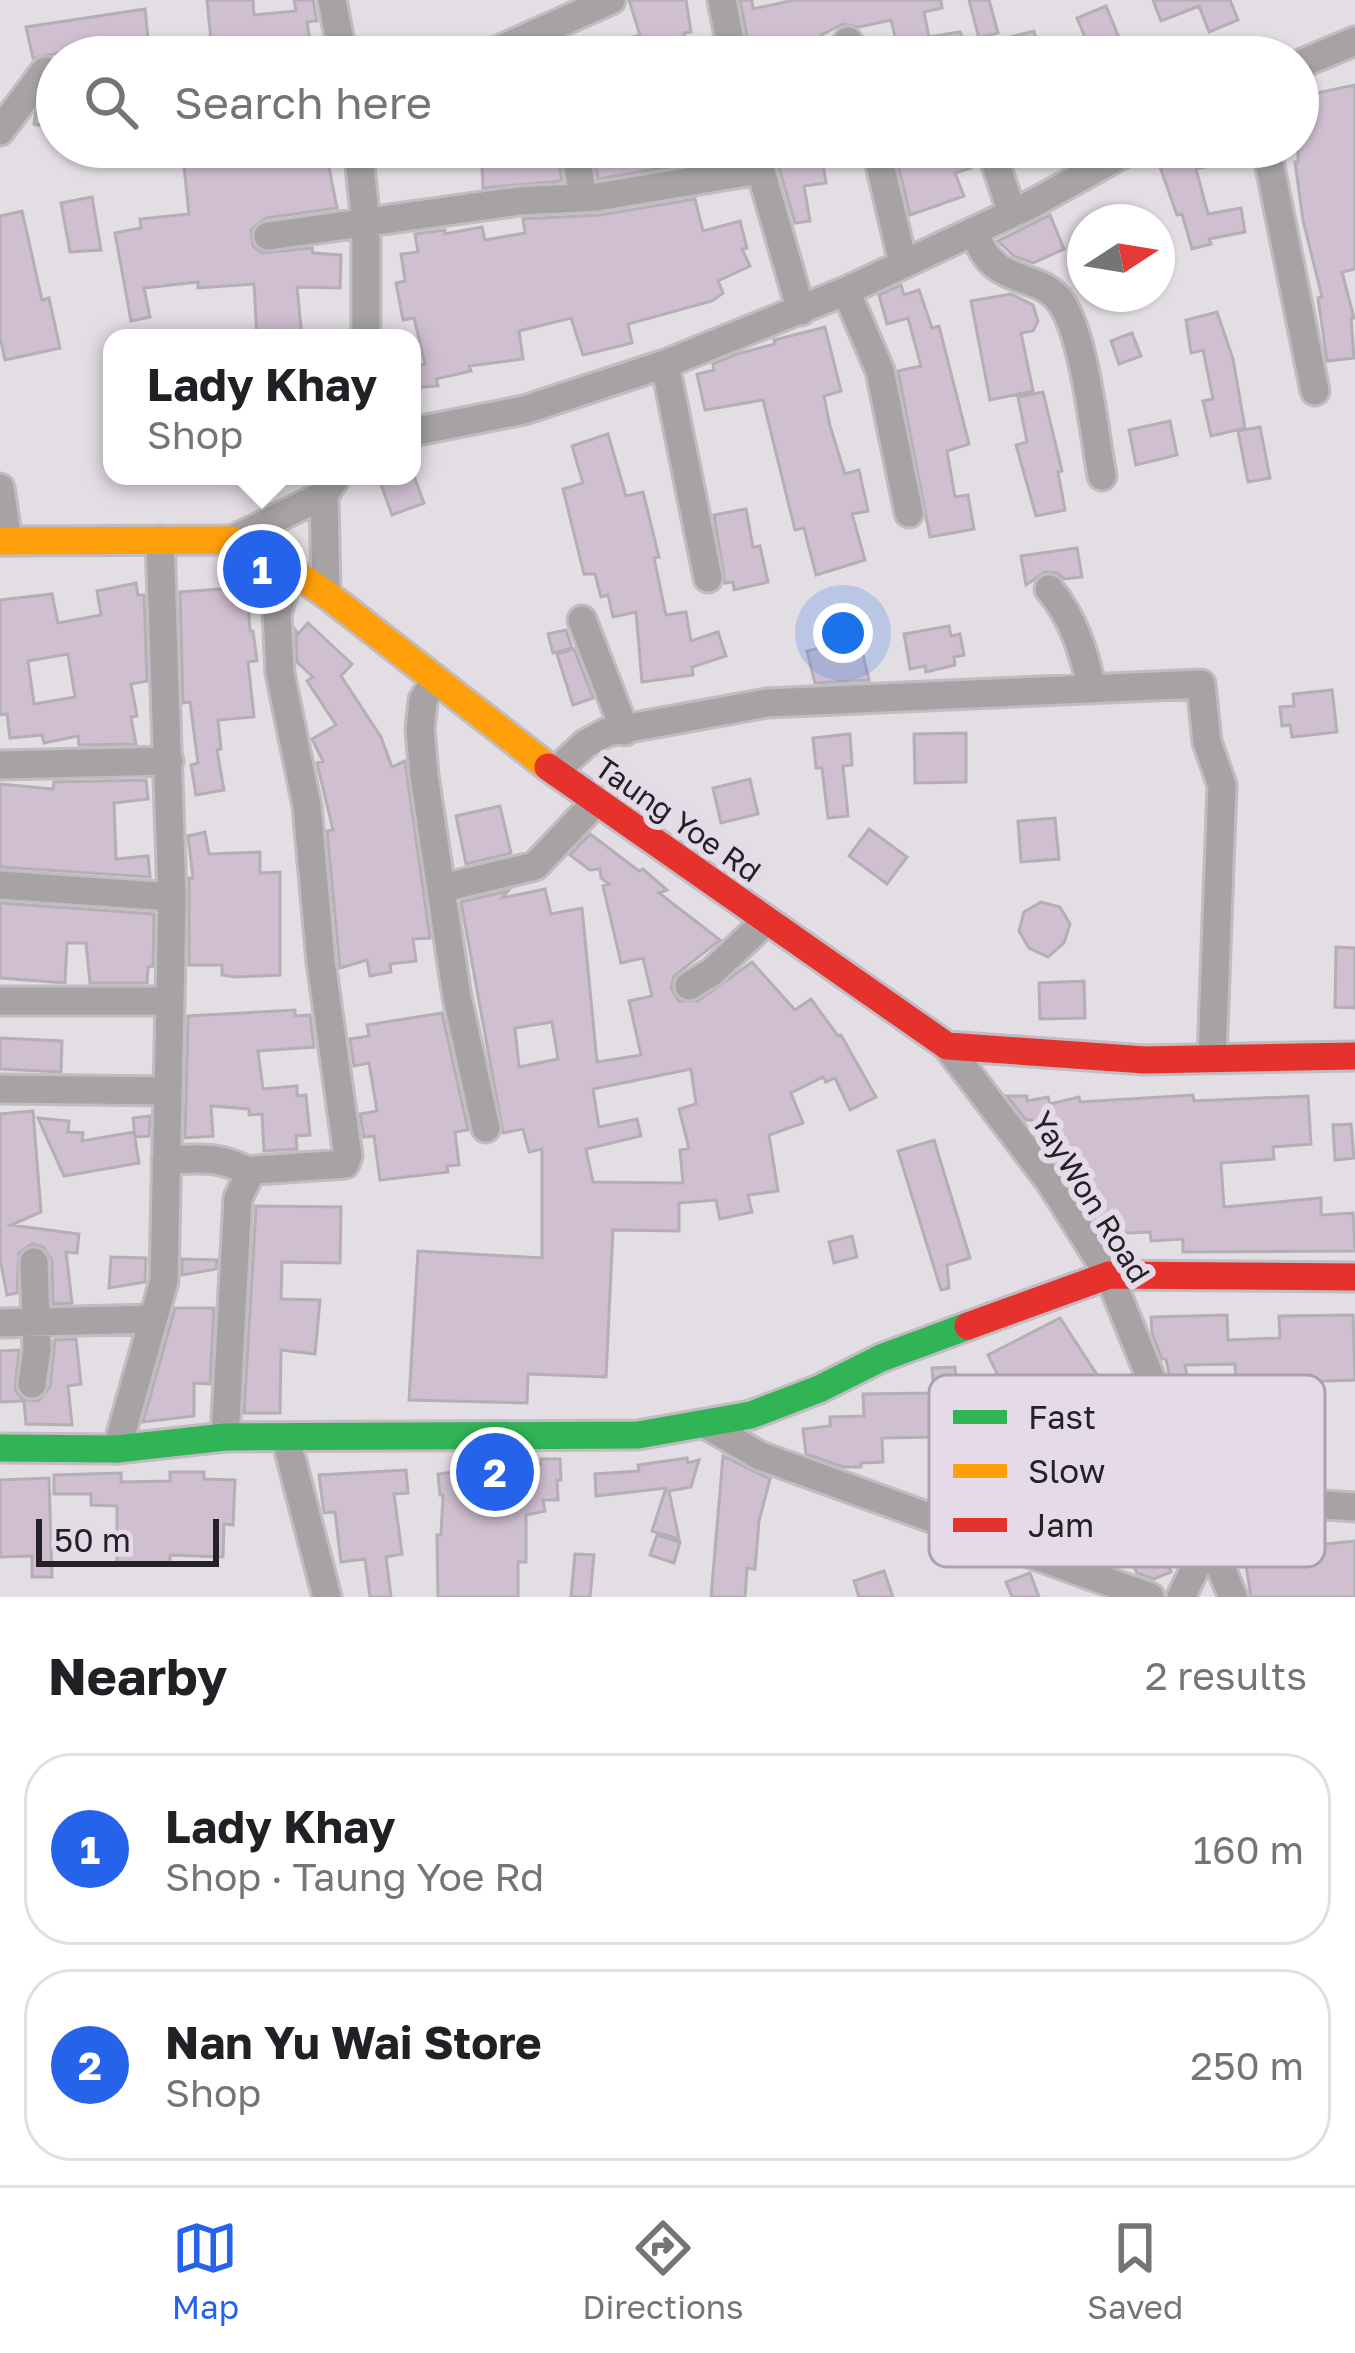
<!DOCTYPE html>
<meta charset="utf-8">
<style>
body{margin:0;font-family:"Golos Text",sans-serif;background:#f2f2f2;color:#202124}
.compass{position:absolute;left:1067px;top:204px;width:108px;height:108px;border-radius:50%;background:#fff;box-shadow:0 3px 9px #0004;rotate:78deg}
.scale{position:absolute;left:36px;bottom:30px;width:183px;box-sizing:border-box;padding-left:12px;border:6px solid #252126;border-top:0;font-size:33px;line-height:42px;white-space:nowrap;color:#252126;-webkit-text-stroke:9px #e5dae7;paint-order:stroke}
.you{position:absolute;left:843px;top:633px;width:42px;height:42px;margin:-30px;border:9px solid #fff;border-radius:50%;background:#1a73e8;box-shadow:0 0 0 18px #1a73e833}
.badge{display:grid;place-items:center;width:78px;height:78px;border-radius:50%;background:#2563eb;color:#fff;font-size:39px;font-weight:700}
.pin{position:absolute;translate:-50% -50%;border:6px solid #fff;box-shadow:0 3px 12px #0006}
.popup{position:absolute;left:103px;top:329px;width:318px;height:156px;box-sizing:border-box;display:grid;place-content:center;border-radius:24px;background:#fff;filter:drop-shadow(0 3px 9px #0005);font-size:39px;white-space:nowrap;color:#757577}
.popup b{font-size:45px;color:#202124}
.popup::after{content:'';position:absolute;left:50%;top:100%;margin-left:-24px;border:24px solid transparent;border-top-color:#fff}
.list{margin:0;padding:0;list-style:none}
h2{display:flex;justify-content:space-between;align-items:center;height:156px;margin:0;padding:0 48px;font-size:51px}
h2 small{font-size:39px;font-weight:400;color:#757577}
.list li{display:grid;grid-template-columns:78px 1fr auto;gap:36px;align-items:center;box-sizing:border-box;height:192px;margin:0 24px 24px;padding:0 24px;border:3px solid #e0e0e0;border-radius:48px}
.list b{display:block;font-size:45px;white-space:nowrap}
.list p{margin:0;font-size:39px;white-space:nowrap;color:#757577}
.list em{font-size:39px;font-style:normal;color:#757577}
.icon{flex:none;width:66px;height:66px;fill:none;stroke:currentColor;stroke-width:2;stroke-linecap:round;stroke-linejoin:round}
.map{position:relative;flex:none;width:1355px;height:1597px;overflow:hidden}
.search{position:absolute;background:#fff;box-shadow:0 3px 9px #0004;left:36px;right:36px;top:36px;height:132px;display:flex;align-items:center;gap:30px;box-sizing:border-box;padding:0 42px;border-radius:66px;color:#757577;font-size:45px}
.sheet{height:588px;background:#fff}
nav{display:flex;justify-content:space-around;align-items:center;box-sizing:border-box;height:168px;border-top:3px solid #e0e0e0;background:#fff;font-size:33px;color:#757577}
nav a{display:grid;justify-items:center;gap:6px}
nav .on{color:#2563eb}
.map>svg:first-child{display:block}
.building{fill:#cfbfd1;stroke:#b4afb4;stroke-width:3;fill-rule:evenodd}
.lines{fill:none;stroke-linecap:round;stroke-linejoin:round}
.street-casing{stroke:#c0bcc1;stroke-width:33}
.fast-casing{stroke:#c0bcc1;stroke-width:33}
.slow-casing{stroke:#c0bcc1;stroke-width:33}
.jam-casing{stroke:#c0bcc1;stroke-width:33}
.street{stroke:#a7a3a4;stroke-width:27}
.fast{stroke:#30b455;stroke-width:27}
.slow{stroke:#ff9f0a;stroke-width:27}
.jam{stroke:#e5322d;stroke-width:27}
.labels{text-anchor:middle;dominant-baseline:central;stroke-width:12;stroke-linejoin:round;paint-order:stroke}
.street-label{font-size:30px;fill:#252126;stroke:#e5dae7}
.key{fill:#e5dae7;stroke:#aba2ad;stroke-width:3}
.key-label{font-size:33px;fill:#252126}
</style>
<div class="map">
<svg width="1355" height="1597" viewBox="0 0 1355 1597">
<rect width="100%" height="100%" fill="#e3dde4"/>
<path class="building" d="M 207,0 L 253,0 L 254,15 L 296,11 L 294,0 L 313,0 L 317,21 L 307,22 L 312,52 L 280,57 L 175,57 L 174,48 L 211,40 Z
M 629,0 L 686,0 L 691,32 L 684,33 L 689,52 L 668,57 L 585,57 L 584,51 L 640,35 Z
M 740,0 L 752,0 L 753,9 L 794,0 L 941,0 L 942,8 L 924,12 L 929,37 L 960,32 L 971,57 L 879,57 L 878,47 L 897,44 L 891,20 L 859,27 L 843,24 L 821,35 L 826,57 L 751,57 Z
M 969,0 L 989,0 L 998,33 L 979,38 Z
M 1153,0 L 1230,0 L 1238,20 L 1209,32 L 1199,6 L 1161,21 Z
M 1106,6 L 1127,57 L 1093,57 L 1077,18 Z
M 145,9 L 150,57 L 124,57 L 123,41 L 33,58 L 26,27 Z
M 1034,31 L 1040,57 L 1011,57 L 1007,38 Z
M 57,85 L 57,129 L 34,124 L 36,112 Z
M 1355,85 L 1355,269 L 1342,272 L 1354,318 L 1351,318 L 1354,358 L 1327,361 L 1318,298 L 1322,297 L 1303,220 L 1295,162 L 1298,162 L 1298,97 Z
M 182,147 L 325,147 L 337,208 L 266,218 L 251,230 L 253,246 L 262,253 L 312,248 L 313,253 L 341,255 L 340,288 L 297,287 L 302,338 L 257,338 L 254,284 L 198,288 L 198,282 L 144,288 L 150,317 L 131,321 L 115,233 L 141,228 L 140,219 L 189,214 Z
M 481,147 L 557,147 L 562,181 L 483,188 Z
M 593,147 L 736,147 L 738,155 L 598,179 Z
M 773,147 L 820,147 L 826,183 L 804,186 L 810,221 L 795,223 Z
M 930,147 L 964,147 L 971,168 L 955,173 L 964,196 L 910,215 L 898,164 L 932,154 Z
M 1153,147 L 1204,147 L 1209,166 L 1196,169 L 1208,214 L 1241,208 L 1245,232 L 1209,239 L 1211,244 L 1192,249 L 1182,214 L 1177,215 Z
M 92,197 L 101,250 L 70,252 L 61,203 Z
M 695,199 L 703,231 L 740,221 L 747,248 L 742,249 L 750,266 L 718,281 L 723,293 L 712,301 L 628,324 L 632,343 L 583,355 L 571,318 L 519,331 L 523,359 L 469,366 L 471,371 L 436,379 L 438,386 L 412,388 L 412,366 L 425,364 L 414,318 L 403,320 L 396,283 L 405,281 L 401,254 L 418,252 L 415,234 L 445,230 L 445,234 L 482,227 L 485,240 L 525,233 L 523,219 L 600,215 Z
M 22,211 L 42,300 L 49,298 L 60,348 L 5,360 L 0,337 L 0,216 Z
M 1050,215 L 1064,249 L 1033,263 L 1014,256 L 998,241 Z
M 901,285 L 904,295 L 919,290 L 932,328 L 939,326 L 969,444 L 947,451 L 955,497 L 968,495 L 974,529 L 930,537 L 898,371 L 921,366 L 908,318 L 887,324 L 879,295 Z
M 1011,294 L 1033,305 L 1038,321 L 1033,331 L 1021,333 L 1033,391 L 990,400 L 971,301 Z
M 1217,312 L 1233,359 L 1245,428 L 1211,436 L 1203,401 L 1213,399 L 1203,350 L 1191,353 L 1186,320 Z
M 825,327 L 841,391 L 824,396 L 830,426 L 845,474 L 859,470 L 868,511 L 852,514 L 865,560 L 816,575 L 804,528 L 795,530 L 763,400 L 705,410 L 697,374 L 714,370 L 713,364 L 737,354 L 775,344 L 774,340 Z
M 1132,333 L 1141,356 L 1119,364 L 1111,341 Z
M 1043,392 L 1062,471 L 1058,472 L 1065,510 L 1036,516 L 1016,445 L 1027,442 L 1018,397 Z
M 1170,421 L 1177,455 L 1136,465 L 1129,430 Z
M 1260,427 L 1270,478 L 1248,482 L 1238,431 Z
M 608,434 L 626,496 L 643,492 L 659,557 L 654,558 L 666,615 L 686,612 L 691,641 L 718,632 L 726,656 L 692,667 L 693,675 L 642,682 L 636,612 L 613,617 L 608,595 L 601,597 L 595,574 L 584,574 L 563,489 L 583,483 L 572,446 Z
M 378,476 L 414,476 L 424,503 L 392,515 Z
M 746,509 L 753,547 L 760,546 L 768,582 L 734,590 L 733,582 L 725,583 L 714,515 Z
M 1077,548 L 1082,577 L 1064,579 L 1057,573 L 1045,572 L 1026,585 L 1021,556 Z
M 136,583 L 138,595 L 144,595 L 147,681 L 131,684 L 137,716 L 131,717 L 136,744 L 79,745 L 78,736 L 44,743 L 42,735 L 10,738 L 7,714 L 0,715 L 0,600 L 52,594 L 58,623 L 101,615 L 97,591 ZM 68,654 L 75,697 L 34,704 L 28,661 Z
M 247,587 L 250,631 L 253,631 L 257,661 L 248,662 L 254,717 L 218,720 L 221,749 L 217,750 L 224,790 L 196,795 L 191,765 L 198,763 L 190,702 L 183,703 L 180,592 Z
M 308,623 L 352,664 L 341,676 L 381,737 L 392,767 L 405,761 L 430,938 L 413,939 L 416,961 L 390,964 L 391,972 L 370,976 L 367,960 L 340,968 L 327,831 L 333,830 L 317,763 L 323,761 L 312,739 L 336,725 L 307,681 L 313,677 L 297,662 L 296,631 L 298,634 Z
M 949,626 L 951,636 L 960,634 L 964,655 L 954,657 L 955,665 L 926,672 L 925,666 L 910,669 L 904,634 Z
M 566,630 L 572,648 L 553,653 L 548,634 Z
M 859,638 L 869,680 L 815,683 L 807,651 Z
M 574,649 L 593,698 L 573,705 L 557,654 Z
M 1332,690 L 1337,732 L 1292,737 L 1290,725 L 1282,726 L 1280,707 L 1294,706 L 1293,694 Z
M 966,733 L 966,782 L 915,783 L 914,734 Z
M 850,734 L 852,765 L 843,766 L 848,816 L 828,818 L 822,768 L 816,768 L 813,738 Z
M 750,779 L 758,814 L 721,823 L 713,788 Z
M 146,780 L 148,799 L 114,803 L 116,859 L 148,856 L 150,877 L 0,867 L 0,784 L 53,789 L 54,782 Z
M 500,806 L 511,853 L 466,864 L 456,816 Z
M 1055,818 L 1059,859 L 1021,862 L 1018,821 Z
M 869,829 L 907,857 L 887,884 L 849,856 Z
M 205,832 L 209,854 L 260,852 L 260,873 L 280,872 L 280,975 L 236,977 L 222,975 L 222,965 L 189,965 L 189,878 L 193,878 L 188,836 Z
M 590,834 L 639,871 L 643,869 L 667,890 L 659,893 L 720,940 L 674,976 L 671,988 L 679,1001 L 698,1001 L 752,962 L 795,1010 L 811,999 L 838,1036 L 841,1035 L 876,1097 L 850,1110 L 835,1078 L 826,1082 L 823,1077 L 791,1093 L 803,1123 L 769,1135 L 778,1191 L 748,1195 L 752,1212 L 720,1219 L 716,1200 L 679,1203 L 679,1231 L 613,1230 L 606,1377 L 528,1374 L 527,1403 L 409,1400 L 418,1251 L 542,1258 L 542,1149 L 529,1152 L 523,1129 L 503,1133 L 461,902 L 508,891 L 502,898 L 545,889 L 551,914 L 582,908 L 597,1062 L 641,1055 L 629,1001 L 652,996 L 643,958 L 621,963 L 603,886 L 609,884 L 601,878 L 600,869 L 590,870 L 570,855 ZM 552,1022 L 558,1059 L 519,1067 L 515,1028 ZM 691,1069 L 696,1104 L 679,1109 L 689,1149 L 680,1150 L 683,1183 L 593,1182 L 586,1149 L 641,1136 L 637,1119 L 599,1127 L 593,1089 Z
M 1041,902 L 1060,907 L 1070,924 L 1064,943 L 1048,957 L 1029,948 L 1019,931 L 1024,912 Z
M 0,903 L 154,914 L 153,966 L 148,967 L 147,983 L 90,983 L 86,943 L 67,943 L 65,983 L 0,978 Z
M 1336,947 L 1355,948 L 1355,1008 L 1335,1007 Z
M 1084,981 L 1085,1018 L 1040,1019 L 1039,983 Z
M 295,1010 L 295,1016 L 310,1015 L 314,1047 L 258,1051 L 263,1089 L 297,1086 L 297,1096 L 306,1095 L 310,1135 L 296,1136 L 297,1149 L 264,1151 L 262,1114 L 249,1115 L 249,1109 L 211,1106 L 213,1136 L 185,1138 L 188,1016 Z
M 442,1013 L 468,1130 L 455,1132 L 459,1165 L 447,1166 L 448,1172 L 380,1180 L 374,1136 L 364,1137 L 360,1114 L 377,1111 L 369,1063 L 354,1066 L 350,1039 L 369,1036 L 367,1025 Z
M 0,1038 L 62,1041 L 61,1072 L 0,1069 Z
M 1193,1095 L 1194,1101 L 1308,1096 L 1311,1144 L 1273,1147 L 1274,1159 L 1221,1163 L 1224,1207 L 1321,1198 L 1321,1215 L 1353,1213 L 1355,1251 L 1183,1252 L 1183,1239 L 1151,1241 L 1150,1232 L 1105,1234 L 1088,1209 L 1083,1163 L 1062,1168 L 1053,1156 L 1047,1128 L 1034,1131 L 1032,1120 L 1026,1120 L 1007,1096 L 1027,1096 L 1027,1101 L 1048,1097 L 1050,1104 L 1079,1097 L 1080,1102 Z
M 33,1111 L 41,1212 L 11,1225 L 79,1234 L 77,1253 L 66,1252 L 72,1303 L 53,1304 L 52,1260 L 43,1247 L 32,1244 L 19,1253 L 17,1293 L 7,1295 L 0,1259 L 0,1114 Z
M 150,1116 L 149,1136 L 135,1137 L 133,1118 Z
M 38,1118 L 69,1121 L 68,1132 L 83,1133 L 82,1141 L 134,1132 L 139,1163 L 64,1176 Z
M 1351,1124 L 1354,1158 L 1335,1160 L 1333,1125 Z
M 934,1140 L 970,1258 L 947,1265 L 949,1288 L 941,1290 L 898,1151 Z
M 256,1206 L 341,1207 L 340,1263 L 282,1262 L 281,1299 L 320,1300 L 315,1354 L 281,1350 L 280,1413 L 244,1413 Z
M 852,1236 L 857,1257 L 834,1263 L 829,1242 Z
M 111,1257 L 146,1258 L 145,1282 L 109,1288 Z
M 182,1259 L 217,1260 L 216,1269 L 182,1275 Z
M 175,1308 L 214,1308 L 210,1384 L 194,1383 L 194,1416 L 143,1422 Z
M 1227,1315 L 1228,1340 L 1280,1338 L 1279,1316 L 1353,1315 L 1355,1380 L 1271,1383 L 1272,1429 L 1318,1428 L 1319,1455 L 1273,1456 L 1273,1473 L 1219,1475 L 1217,1406 L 1237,1405 L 1235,1364 L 1185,1365 L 1187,1376 L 1170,1378 L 1166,1359 L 1162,1359 L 1152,1333 L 1151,1317 Z
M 1060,1318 L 1116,1404 L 1145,1482 L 1152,1481 L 1164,1534 L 1156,1537 L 1171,1572 L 1154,1579 L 1137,1573 L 1127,1550 L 1138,1545 L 1122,1476 L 1103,1483 L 1086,1439 L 1075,1444 L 1057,1407 L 992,1440 L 994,1474 L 1034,1472 L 1035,1489 L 1042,1490 L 1039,1527 L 1008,1524 L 1009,1519 L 982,1517 L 983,1495 L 954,1497 L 952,1470 L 941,1471 L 938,1437 L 882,1438 L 883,1462 L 861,1463 L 861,1467 L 843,1467 L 806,1454 L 803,1429 L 830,1426 L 830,1417 L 864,1416 L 863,1394 L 934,1393 L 932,1368 L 955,1367 L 958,1406 L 1002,1384 L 988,1355 Z
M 76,1339 L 81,1384 L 68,1386 L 72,1425 L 26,1424 L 24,1401 L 0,1402 L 0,1351 L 19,1350 L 15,1390 L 22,1399 L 38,1401 L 50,1387 L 55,1340 Z
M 723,1456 L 770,1479 L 759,1521 L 755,1569 L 747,1568 L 745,1597 L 711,1597 Z
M 687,1458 L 688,1463 L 699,1460 L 691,1487 L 669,1491 L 679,1539 L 652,1531 L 666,1488 L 596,1496 L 595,1474 L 639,1471 L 638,1465 Z
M 541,1459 L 560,1459 L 561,1480 L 557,1480 L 558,1500 L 543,1500 L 545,1511 L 526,1515 L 526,1562 L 518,1562 L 518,1597 L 438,1597 L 437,1535 L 441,1535 L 443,1495 L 440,1495 L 438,1474 L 470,1470 L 470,1467 L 541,1464 Z
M 406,1470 L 408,1493 L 394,1494 L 402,1554 L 386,1557 L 391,1597 L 370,1597 L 365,1559 L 341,1562 L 335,1512 L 324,1513 L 319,1475 Z
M 170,1472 L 204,1472 L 204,1479 L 235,1480 L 233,1525 L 224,1524 L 223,1557 L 170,1555 L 170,1564 L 117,1565 L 117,1506 L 91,1505 L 91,1494 L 54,1494 L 54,1475 L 121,1473 L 121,1482 L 170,1481 Z
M 49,1478 L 52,1577 L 32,1577 L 32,1556 L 0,1557 L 0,1480 Z
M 1089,1531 L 1101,1554 L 1094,1558 L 1072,1550 L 1068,1542 Z
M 1306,1533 L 1307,1546 L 1355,1541 L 1355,1597 L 1251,1597 L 1242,1540 Z
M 657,1535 L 680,1542 L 674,1563 L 650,1555 Z
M 575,1554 L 594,1555 L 590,1597 L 571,1597 Z
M 884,1571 L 893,1597 L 859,1597 L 854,1581 Z
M 1030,1573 L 1039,1597 L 1012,1597 L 1006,1582 Z"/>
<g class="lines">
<g class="street-casing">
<path id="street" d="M 332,0 L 343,57
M 722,0 L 733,57
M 848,41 L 854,57
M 483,57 L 611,0
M 1298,65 L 1355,41
M 0,131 L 45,71
M 358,147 L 366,225 L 366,338
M 575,147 L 583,198
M 754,147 L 801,311
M 876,147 L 903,263
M 990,147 L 1012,213
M 1266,147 L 1315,391
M 974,231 C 994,292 1039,268 1062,304 C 1085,338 1094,433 1102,476
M 268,236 L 519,201 L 597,197 L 759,170
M 846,291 L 880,371 L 909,513
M 665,364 L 708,578
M 412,432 L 524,410 L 665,364 L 846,291 L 1032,204 L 1135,147
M 0,488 L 8,541
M 324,495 L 326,594
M 232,540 L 324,495 L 337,476
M 1049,589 C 1074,618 1084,653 1092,689
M 582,620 L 625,731
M 434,682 L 423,700 L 420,729 L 424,775 L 457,997 L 486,1128
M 0,765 L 169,761
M 555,772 L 585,744 L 607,732 L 767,703 L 1201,684 L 1207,742 L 1222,785 L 1212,1057
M 0,885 L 172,897
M 443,888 L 535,866 L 596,802
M 689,986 L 712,972 L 765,922
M 0,1001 L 170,1001 L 172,897 L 160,540
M 947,1046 L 1051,1183 L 1109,1275 L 1199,1497 L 1209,1540 L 1233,1597
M 0,1089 L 168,1091
M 166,1160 C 197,1159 222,1155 250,1173
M 0,1323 L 151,1319
M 32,1384 L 37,1349 L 34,1262
M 705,1424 L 760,1456 L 1150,1597
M 225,1437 L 238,1198 L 250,1173 L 256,1170 L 345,1164 L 348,1156 L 321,962 L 307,806 L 280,673 L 277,614 L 289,573
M 286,1439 L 327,1597
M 117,1449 L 164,1281 L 170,1001
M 1199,1497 L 1355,1507
M 1181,1597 L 1209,1540"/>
</g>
<g class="fast-casing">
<path id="fast" d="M 0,1448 L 117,1449 L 225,1437 L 638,1435 L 751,1415 L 819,1389 L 881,1358 L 968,1326"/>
</g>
<g class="slow-casing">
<path id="slow" d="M 0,541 L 232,540 L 273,558 L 326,594 L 548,767"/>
</g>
<g class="jam-casing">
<path id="jam" d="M 548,767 L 947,1046 L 1145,1060 L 1355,1056
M 968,1326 L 1109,1275 L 1355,1277"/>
</g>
<use href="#street" class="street"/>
<use href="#fast" class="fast"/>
<use href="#slow" class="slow"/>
<use href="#jam" class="jam"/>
</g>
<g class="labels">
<g class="street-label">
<text transform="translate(678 819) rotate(35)">Taung Yoe Rd</text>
<text transform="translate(1091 1197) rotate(58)">YayWon Road</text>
</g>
</g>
<rect x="929" y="1375" width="396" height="192" rx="18" class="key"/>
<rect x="953" y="1410" width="54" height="14" fill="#30b455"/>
<rect x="953" y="1464" width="54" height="14" fill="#ff9f0a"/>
<rect x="953" y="1518" width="54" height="14" fill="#e5322d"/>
<g class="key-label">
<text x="1028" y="1429">Fast</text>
<text x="1028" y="1483">Slow</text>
<text x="1028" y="1537">Jam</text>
</g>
</svg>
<svg class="compass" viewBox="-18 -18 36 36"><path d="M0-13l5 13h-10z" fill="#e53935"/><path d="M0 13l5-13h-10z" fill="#757577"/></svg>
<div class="scale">50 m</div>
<div class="you"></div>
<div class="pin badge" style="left:262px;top:569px">1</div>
<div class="popup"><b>Lady Khay</b>Shop</div>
<div class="pin badge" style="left:495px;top:1472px">2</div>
<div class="search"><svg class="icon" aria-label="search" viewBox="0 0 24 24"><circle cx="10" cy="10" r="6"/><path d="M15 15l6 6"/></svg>Search here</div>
</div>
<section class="sheet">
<h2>Nearby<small>2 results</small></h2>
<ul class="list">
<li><span class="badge">1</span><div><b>Lady Khay</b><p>Shop · Taung Yoe Rd</p></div><em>160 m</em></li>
<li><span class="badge">2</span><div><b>Nan Yu Wai Store</b><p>Shop</p></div><em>250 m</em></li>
</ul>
</section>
<nav>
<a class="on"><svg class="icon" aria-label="map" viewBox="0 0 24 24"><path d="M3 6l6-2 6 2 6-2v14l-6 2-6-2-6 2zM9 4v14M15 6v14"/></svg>Map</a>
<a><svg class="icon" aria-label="directions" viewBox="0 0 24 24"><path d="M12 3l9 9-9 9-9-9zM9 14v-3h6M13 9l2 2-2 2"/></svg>Directions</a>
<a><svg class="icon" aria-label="saved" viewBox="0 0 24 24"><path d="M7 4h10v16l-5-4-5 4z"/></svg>Saved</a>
</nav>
